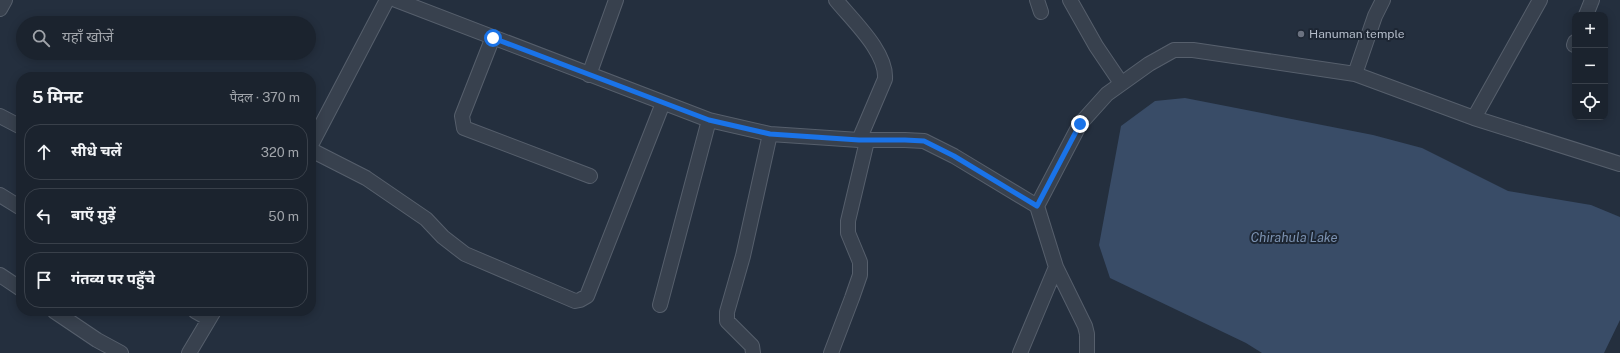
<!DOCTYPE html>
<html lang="hi">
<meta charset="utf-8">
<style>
body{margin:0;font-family:"Public Sans","Noto Sans Devanagari",sans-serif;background:#282f3a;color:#f1f3f6}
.controls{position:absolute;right:12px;top:12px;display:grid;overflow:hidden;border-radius:8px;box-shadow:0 2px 10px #0003}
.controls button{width:36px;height:36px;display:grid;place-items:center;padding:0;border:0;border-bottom:1px solid #39404a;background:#1b232e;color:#f1f3f6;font:20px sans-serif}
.stop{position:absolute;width:12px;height:12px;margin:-9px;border:3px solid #1a73e8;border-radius:50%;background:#fff}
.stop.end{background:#1a73e8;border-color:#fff;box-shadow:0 1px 4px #0008}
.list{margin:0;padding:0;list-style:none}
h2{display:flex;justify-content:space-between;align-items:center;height:52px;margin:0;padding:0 16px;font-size:17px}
h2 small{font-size:13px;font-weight:400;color:#a0a4aa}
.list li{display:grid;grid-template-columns:26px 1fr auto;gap:12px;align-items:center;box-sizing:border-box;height:56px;margin:0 8px 8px;padding:0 8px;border:1px solid #39404a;border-radius:16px}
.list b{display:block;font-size:15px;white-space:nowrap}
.list em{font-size:13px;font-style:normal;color:#a0a4aa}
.icon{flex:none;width:22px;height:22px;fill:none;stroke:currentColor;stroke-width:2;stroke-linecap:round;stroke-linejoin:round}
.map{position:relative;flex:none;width:1620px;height:353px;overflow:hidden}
.search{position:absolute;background:#1b232e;box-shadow:0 2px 10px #0003;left:16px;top:16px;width:300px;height:44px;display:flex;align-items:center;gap:10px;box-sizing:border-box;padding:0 14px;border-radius:22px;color:#a0a4aa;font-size:15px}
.panel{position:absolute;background:#1b232e;box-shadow:0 2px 10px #0003;left:16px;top:72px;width:300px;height:244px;border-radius:16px}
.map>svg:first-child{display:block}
.water{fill:#394c67}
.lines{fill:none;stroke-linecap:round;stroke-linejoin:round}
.minor-casing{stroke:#565f6c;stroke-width:16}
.minor{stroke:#38414e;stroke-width:14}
.route{stroke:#1a73e8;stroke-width:5}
.worship-dot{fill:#6b7280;stroke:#1d2633;stroke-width:1.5}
.labels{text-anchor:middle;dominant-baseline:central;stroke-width:4;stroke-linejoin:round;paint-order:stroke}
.poi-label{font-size:12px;fill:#b4bcc9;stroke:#1d2633;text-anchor:start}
.water-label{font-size:13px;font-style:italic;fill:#7c92b1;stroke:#1d2633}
</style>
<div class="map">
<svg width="1620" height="353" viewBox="0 0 1620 353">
<rect width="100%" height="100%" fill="#242f3e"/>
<path class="water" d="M 1185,98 L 1373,135 L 1422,148 L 1508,191 L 1591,205 L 1620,217 L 1620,320 L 1604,353 L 1262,353 L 1246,343 L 1110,278 L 1099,245 L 1121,126 L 1155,101 Z"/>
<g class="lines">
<g class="minor-casing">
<path id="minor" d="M 396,0 L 709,120 L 770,134 L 859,140 L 905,140 L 924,141 L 954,156 L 1037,206 L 1056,267 L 1085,326 L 1087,334 L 1087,353
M 836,0 C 853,21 887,52 885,79 L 859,140
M 1037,0 L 1041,12
M 1070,0 L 1096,46 L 1121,83
M 1383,0 L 1375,16 L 1355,74 L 1474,118 L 1620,164
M 0,9 L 5,0
M 1586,15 L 1592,0
M 493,37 L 462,116 L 464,128 L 590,176
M 1574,45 L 1575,42
M 589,75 L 616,0
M 0,116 L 21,127
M 1474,118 L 1540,0
M 311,145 L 387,0
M 311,150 L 366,178 L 426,219 L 443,237 L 465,254 L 575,301 L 580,300 L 587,296 L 663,103
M 0,195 L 21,208
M 1037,206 L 1080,124 L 1107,94 L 1149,64 L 1174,50 L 1193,50 L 1355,74
M 0,275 L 21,289
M 660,305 L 709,120
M 54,311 L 97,340 L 121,353
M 195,311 L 209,319
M 189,353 L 214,311
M 753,353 L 752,346 L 727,321 L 727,312 L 743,256 L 770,134
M 831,353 L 852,298 L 860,275 L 860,262 L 848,233 L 848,221 L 867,141
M 1020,353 L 1056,267"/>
</g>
<use href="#minor" class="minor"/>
</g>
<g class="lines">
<path class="route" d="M 493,38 L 709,120 L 770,134 L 859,140 L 905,140 L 924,141 L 954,156 L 1037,206 L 1080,124"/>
</g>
<circle class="worship-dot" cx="1301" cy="34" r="4"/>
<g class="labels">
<g class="poi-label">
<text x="1309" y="34">Hanuman temple</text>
</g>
<g class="water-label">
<text x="1294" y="237">Chirahula Lake</text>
</g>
</g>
</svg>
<div class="controls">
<button>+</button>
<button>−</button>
<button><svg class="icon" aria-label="locate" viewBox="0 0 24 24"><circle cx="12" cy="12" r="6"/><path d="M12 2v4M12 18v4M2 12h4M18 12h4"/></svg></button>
</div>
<div class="stop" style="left:493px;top:38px"></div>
<div class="stop end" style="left:1080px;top:124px"></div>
<div class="search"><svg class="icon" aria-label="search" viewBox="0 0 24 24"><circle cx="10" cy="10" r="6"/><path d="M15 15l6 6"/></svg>यहाँ खोजें</div>
<section class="panel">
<h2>5 मिनट<small>पैदल · 370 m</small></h2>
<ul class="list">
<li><svg class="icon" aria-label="ahead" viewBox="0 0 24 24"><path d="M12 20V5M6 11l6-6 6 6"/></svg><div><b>सीधे चलें</b></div><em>320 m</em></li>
<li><svg class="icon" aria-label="left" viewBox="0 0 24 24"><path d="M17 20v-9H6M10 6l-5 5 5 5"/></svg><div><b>बाएँ मुड़ें</b></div><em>50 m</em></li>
<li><svg class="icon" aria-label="arrive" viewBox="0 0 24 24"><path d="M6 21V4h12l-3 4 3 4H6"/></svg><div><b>गंतव्य पर पहुँचे</b></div></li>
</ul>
</section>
</div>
